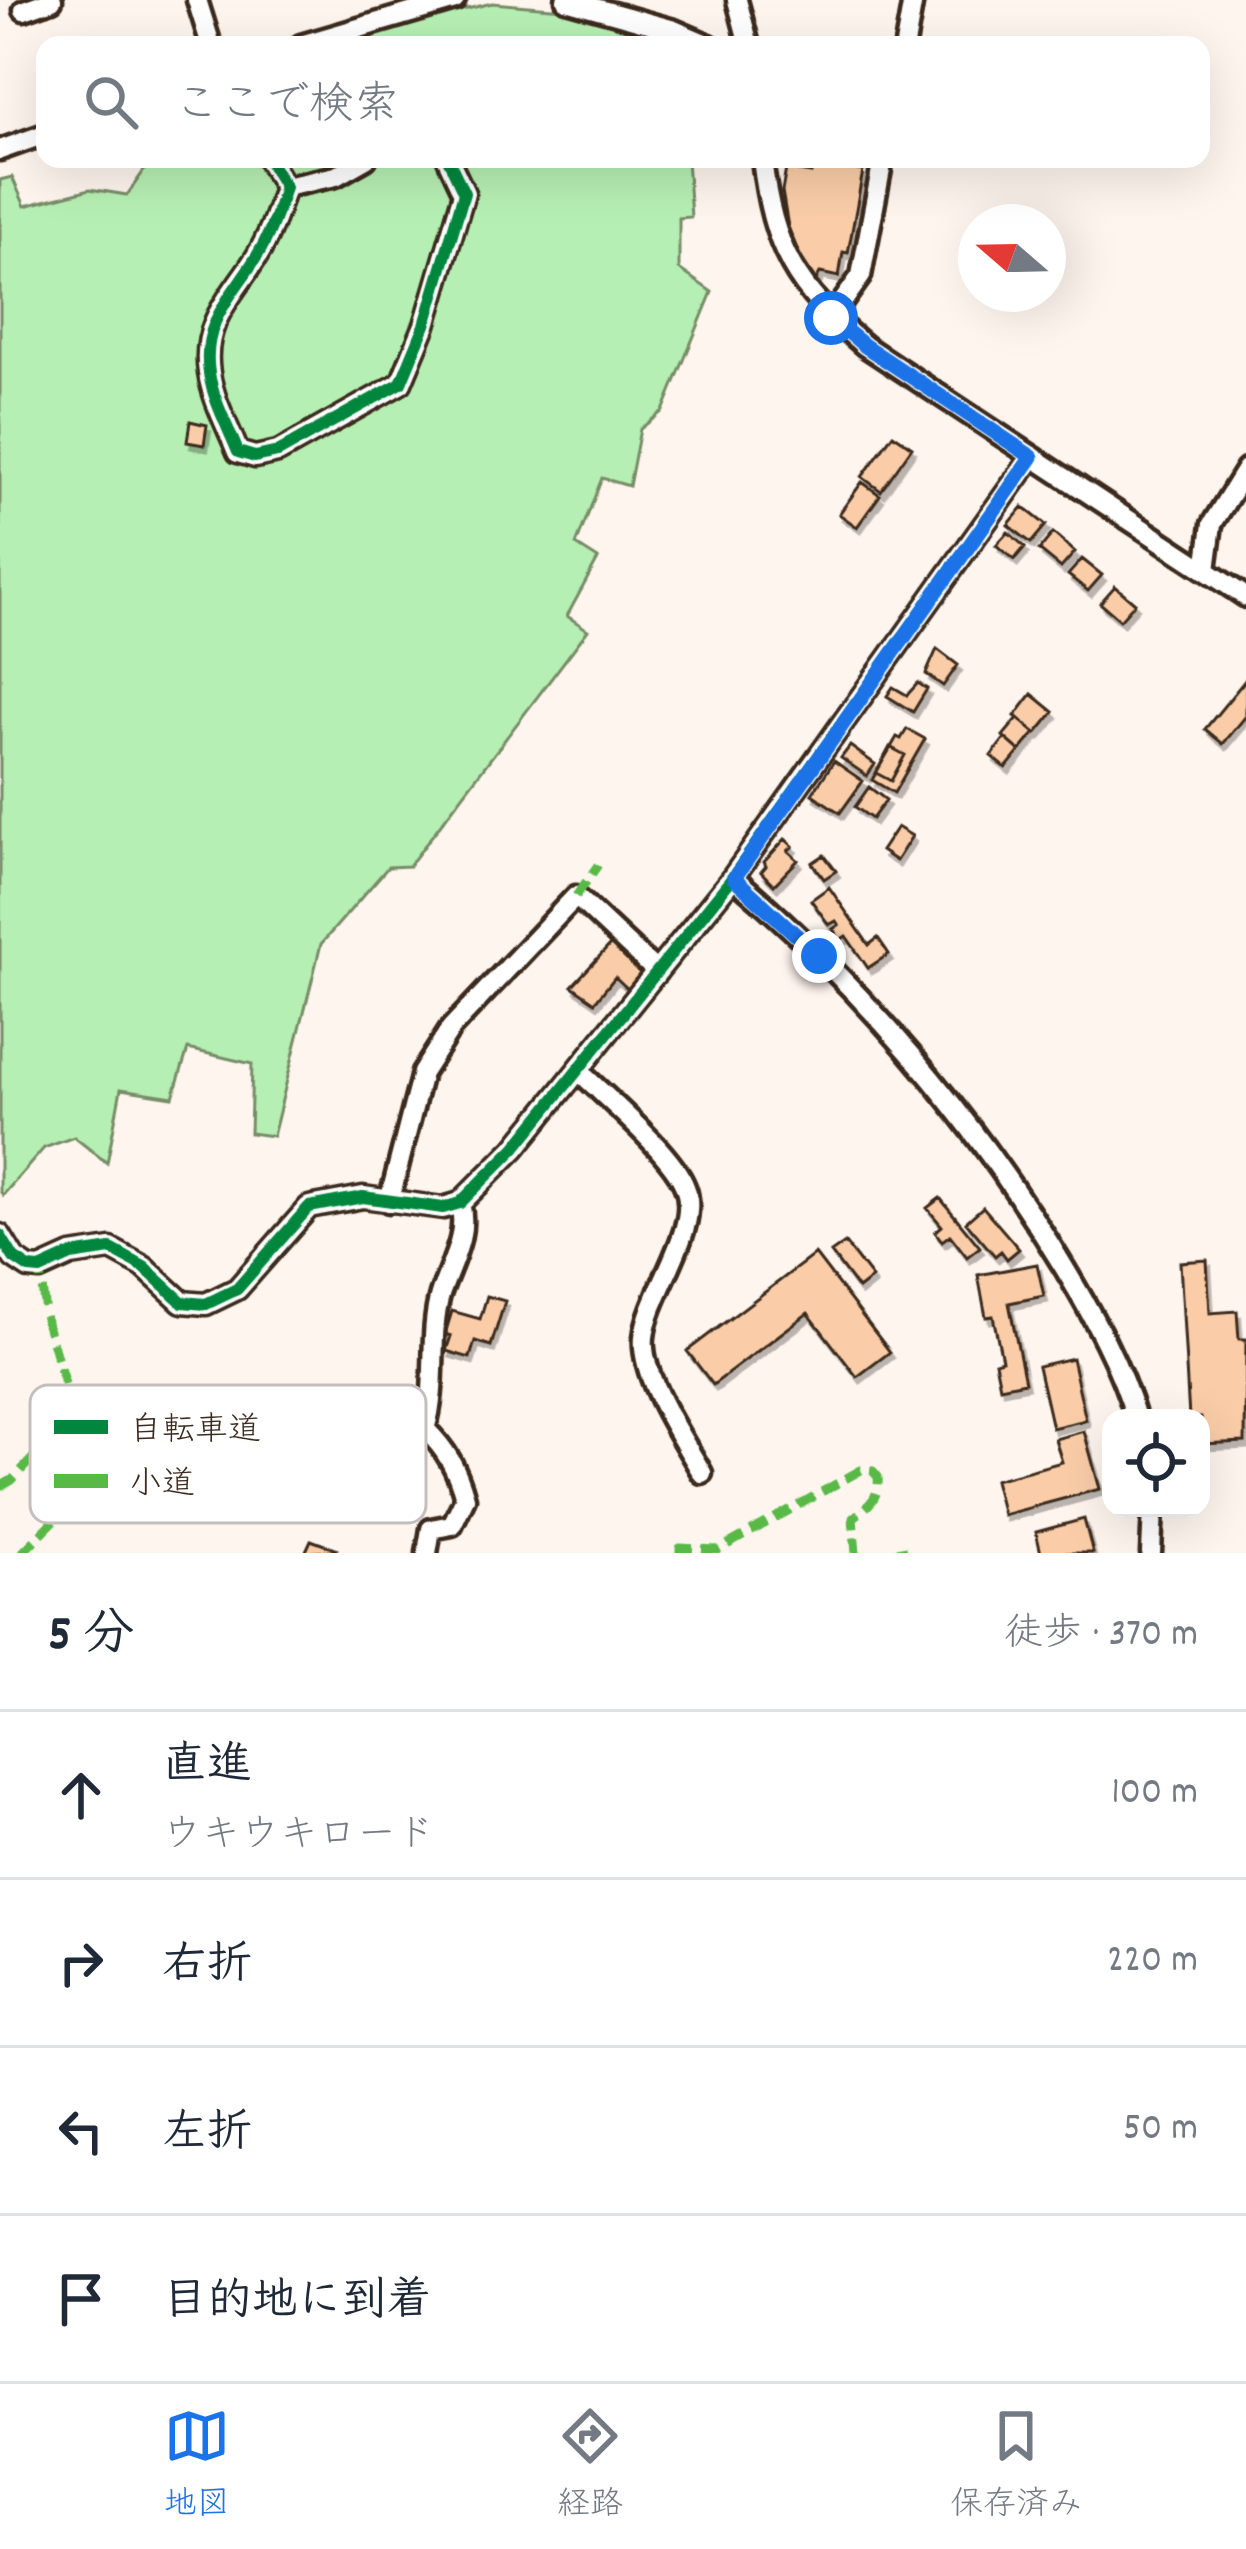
<!DOCTYPE html>
<html lang="ja">
<meta charset="utf-8">
<style>
body{margin:0;font-family:Dekko,"Klee One",sans-serif;background:#f2f2f3;color:#1f2937}
.controls{position:absolute;right:36px;bottom:36px;display:grid;overflow:hidden;border-radius:24px;box-shadow:0 12px 48px #0002}
.controls button{width:108px;height:108px;display:grid;place-items:center;padding:0;border:0;border-bottom:3px solid #e0e1e3;background:#fff;color:#1f2937;font:60px sans-serif}
.compass{position:absolute;left:958px;top:204px;width:108px;height:108px;border-radius:50%;background:#fff;box-shadow:0 12px 48px #0002;rotate:290deg}
.stop{position:absolute;width:36px;height:36px;margin:-27px;border:9px solid #1a73e8;border-radius:50%;background:#fff}
.stop.end{background:#1a73e8;border-color:#fff;box-shadow:0 3px 12px #0008}
.list{margin:0;padding:0;list-style:none}
h2{display:flex;justify-content:space-between;align-items:center;height:156px;margin:0;padding:0 48px;font-size:51px}
h2 small{font-size:39px;font-weight:400;color:#747a83}
.list li{display:grid;grid-template-columns:78px 1fr auto;gap:36px;align-items:center;box-sizing:border-box;height:168px;padding:0 48px;border-top:3px solid #e0e1e3}
.list b{display:block;font-size:45px;white-space:nowrap}
.list p{margin:0;font-size:39px;white-space:nowrap;color:#747a83}
.list em{font-size:39px;font-style:normal;color:#747a83}
.icon{flex:none;width:66px;height:66px;fill:none;stroke:currentColor;stroke-width:2;stroke-linecap:round;stroke-linejoin:round}
.map{position:relative;flex:none;width:1246px;height:1553px;overflow:hidden}
.search{position:absolute;background:#fff;box-shadow:0 12px 48px #0002;left:36px;right:36px;top:36px;height:132px;display:flex;align-items:center;gap:30px;box-sizing:border-box;padding:0 42px;border-radius:24px;color:#747a83;font-size:45px}
.sheet{height:828px;background:#fff}
nav{display:flex;justify-content:space-around;align-items:center;box-sizing:border-box;height:168px;border-top:3px solid #e0e1e3;background:#fff;font-size:33px;color:#747a83}
nav a{display:grid;justify-items:center;gap:6px}
nav .on{color:#1a73e8}
.map>svg:first-child{display:block}
.green{fill:#b6efb3;stroke:#788c68;stroke-width:3}
.building{fill:#facda8;stroke:#3b2a1e;stroke-width:3;filter:url(#shadow)}
.lines{fill:none;stroke-linecap:round;stroke-linejoin:round}
.minor-casing{stroke:#3b2a1e;stroke-width:27}
.minor{stroke:#fff;stroke-width:18}
.quiet{stroke:#58b947;stroke-width:9;stroke-dasharray:18 9;stroke-linecap:butt}
.cycleway-casing{stroke:#fff;stroke-width:20}
.cycleway{stroke:#00873e;stroke-width:12}
.route{stroke:#1a73e8;stroke-width:15}
.key{fill:#fff;stroke:#c4bfbc;stroke-width:3}
.key-label{font-size:33px;fill:#3b2a1e}
</style>
<div class="map">
<svg width="1246" height="1553" viewBox="0 0 1246 1553">
<defs>
<filter id="shadow"><feDropShadow dx="3.5" dy="6" stdDeviation="0" flood-color="#0004"/></filter>
</defs>
<rect width="100%" height="100%" fill="#fef5ee"/>
<filter id="ink" filterUnits="userSpaceOnUse"><feTurbulence type="fractalNoise" baseFrequency=".00833" numOctaves="2"/><feDisplacementMap in="SourceGraphic" scale="24" xChannelSelector="R" yChannelSelector="G"/><feConvolveMatrix kernelMatrix="1 2 1 2 8 2 1 2 1" color-interpolation-filters="sRGB"/></filter>
<g filter="url(#ink)">
<path class="green" d="M 492,3 L 575,10 L 692,45 L 317,45 Z
M 167,159 L 687,159 L 691,217 L 679,218 L 679,269 L 712,292 L 663,411 L 640,429 L 629,486 L 602,478 L 576,545 L 598,559 L 567,616 L 588,630 L 409,866 L 388,867 L 321,944 L 273,1136 L 250,1133 L 252,1064 L 188,1049 L 173,1097 L 121,1089 L 107,1163 L 74,1137 L 44,1148 L 3,1195 L 0,1191 L 0,180 L 12,177 L 25,206 L 90,189 L 127,195 L 148,165 Z"/>
<path class="building" d="M 813,162 L 863,171 L 848,253 L 843,252 L 839,277 L 820,273 L 816,280 L 800,256 L 788,227 L 782,191 L 786,169 L 811,173 Z
M 190,421 L 207,425 L 204,445 L 187,442 Z
M 893,434 L 912,447 L 881,491 L 862,477 Z
M 862,482 L 880,495 L 857,527 L 839,514 Z
M 1023,507 L 1046,525 L 1031,543 L 1008,525 Z
M 1008,532 L 1025,547 L 1014,560 L 996,545 Z
M 1053,533 L 1075,552 L 1061,568 L 1039,550 Z
M 1082,559 L 1102,575 L 1088,591 L 1068,575 Z
M 1115,586 L 1135,603 L 1120,620 L 1100,603 Z
M 937,649 L 958,665 L 943,686 L 926,674 Z
M 1246,679 L 1246,716 L 1223,744 L 1205,729 Z
M 918,683 L 927,689 L 913,712 L 887,696 L 893,687 L 907,695 Z
M 1032,694 L 1054,712 L 1036,734 L 1015,716 Z
M 1018,718 L 1035,733 L 1020,751 L 1003,736 Z
M 907,729 L 925,739 L 894,793 L 872,780 L 897,737 L 901,739 Z
M 1005,738 L 1020,751 L 1006,768 L 991,756 Z
M 850,746 L 875,764 L 867,776 L 841,758 Z
M 890,747 L 905,755 L 891,781 L 876,773 Z
M 834,761 L 863,781 L 840,813 L 812,794 Z
M 869,787 L 886,800 L 872,819 L 855,807 Z
M 897,827 L 912,836 L 896,861 L 881,851 Z
M 785,839 L 793,846 L 788,851 L 798,860 L 774,885 L 761,872 L 766,866 L 764,862 Z
M 824,855 L 836,871 L 824,879 L 812,863 Z
M 829,887 L 869,945 L 878,938 L 889,954 L 868,968 L 846,936 L 840,940 L 833,929 L 839,925 L 836,921 L 829,925 L 811,900 Z
M 611,944 L 643,976 L 629,990 L 615,977 L 595,1002 L 572,986 Z
M 940,1198 L 980,1247 L 967,1257 L 950,1235 L 942,1241 L 935,1232 L 942,1226 L 927,1208 Z
M 983,1207 L 1019,1249 L 1007,1259 L 1001,1251 L 995,1256 L 966,1222 Z
M 845,1243 L 872,1278 L 858,1289 L 831,1253 Z
M 815,1254 L 890,1352 L 857,1377 L 808,1313 L 713,1385 L 687,1351 Z
M 1207,1260 L 1210,1313 L 1237,1311 L 1239,1339 L 1246,1339 L 1245,1442 L 1201,1444 L 1201,1418 L 1189,1418 L 1180,1262 Z
M 1037,1264 L 1044,1296 L 1009,1303 L 1025,1382 L 1000,1387 L 995,1362 L 1002,1360 L 993,1316 L 986,1317 L 978,1275 Z
M 487,1296 L 505,1301 L 491,1346 L 475,1341 L 470,1358 L 446,1351 L 451,1336 L 445,1334 L 452,1311 L 480,1319 Z
M 1072,1358 L 1086,1420 L 1052,1428 L 1038,1366 Z
M 1084,1431 L 1100,1489 L 1003,1515 L 994,1480 L 1062,1462 L 1055,1439 Z
M 1084,1519 L 1093,1553 L 1041,1553 L 1036,1532 Z
M 311,1540 L 338,1550 L 305,1553 Z"/>
<g class="lines">
<g class="minor-casing">
<path id="minor" d="M 197,0 L 211,45
M 566,0 L 674,30 L 709,45
M 737,0 L 749,45
M 24,10 L 52,0
M 301,45 L 455,0
M 905,45 L 913,0
M 0,150 L 45,134
M 268,159 L 285,187 C 278,211 270,235 257,256 C 233,295 201,322 209,373 C 213,400 228,427 238,452 L 255,457 L 278,452 L 401,383 L 425,325 L 464,193 L 448,159
M 762,159 C 773,249 795,288 865,346 L 1246,597
M 285,187 L 336,176 L 366,159
M 831,318 L 861,276 L 883,159
M 1206,570 L 1212,524 L 1246,469
M 733,877 C 864,989 977,1122 1065,1269 C 1093,1316 1121,1366 1136,1418
M 578,1070 C 606,1098 672,1153 685,1187 C 702,1228 649,1291 644,1337 C 640,1377 683,1439 702,1473
M 389,1202 L 422,1073 L 451,1028 L 576,896 L 657,972
M 0,1235 L 14,1258 L 29,1268 L 40,1269 L 71,1255 L 111,1249 L 144,1267 L 182,1302 L 206,1304 L 237,1289 L 309,1207 L 363,1197 L 443,1208 L 460,1203 L 515,1148 L 733,877 L 1032,457
M 427,1553 L 431,1529 L 452,1525 L 465,1498 C 457,1469 447,1450 425,1429 C 439,1385 428,1337 440,1295 C 450,1264 469,1236 460,1203
M 1151,1553 L 1153,1508"/>
</g>
<use href="#minor" class="minor"/>
<path class="quiet" d="M 576,896 L 598,865
M 0,1487 L 12,1480 L 74,1415 L 46,1321 L 40,1269
M 22,1553 L 88,1487 L 106,1452 L 87,1420 L 74,1415
M 680,1553 L 680,1548 L 718,1550 L 861,1470 L 873,1471 L 878,1477 C 880,1498 868,1506 853,1518 L 856,1553
M 891,1553 L 907,1550"/>
<g class="cycleway-casing">
<path id="cycleway" d="M 268,159 L 285,187 C 278,211 270,235 257,256 C 233,295 201,322 209,373 C 213,400 228,427 238,452 L 255,457 L 278,452 L 401,383 L 425,325 L 464,193 L 448,159
M 0,1235 L 14,1258 L 29,1268 L 40,1269 L 71,1255 L 111,1249 L 144,1267 L 182,1302 L 206,1304 L 237,1289 L 309,1207 L 363,1197 L 443,1208 L 460,1203 L 515,1148 L 733,877 L 1032,457"/>
</g>
<use href="#cycleway" class="cycleway"/>
</g>
</g>
<g class="lines" filter="url(#ink)">
<path class="route" d="M 819,956 L 734,878 L 1032,457 L 865,346 L 831,318"/>
</g>
<rect x="30" y="1385" width="396" height="138" rx="18" class="key"/>
<rect x="54" y="1420" width="54" height="14" fill="#00873e"/>
<rect x="54" y="1474" width="54" height="14" fill="#58b947"/>
<g class="key-label">
<text x="129" y="1439">自転車道</text>
<text x="129" y="1493">小道</text>
</g>
</svg>
<div class="controls">
<button><svg class="icon" aria-label="locate" viewBox="0 0 24 24"><circle cx="12" cy="12" r="6"/><path d="M12 2v4M12 18v4M2 12h4M18 12h4"/></svg></button>
</div>
<svg class="compass" viewBox="-18 -18 36 36"><path d="M0-13l5 13h-10z" fill="#e53935"/><path d="M0 13l5-13h-10z" fill="#747a83"/></svg>
<div class="stop" style="left:831px;top:318px"></div>
<div class="stop end" style="left:819px;top:956px"></div>
<div class="search"><svg class="icon" aria-label="search" viewBox="0 0 24 24"><circle cx="10" cy="10" r="6"/><path d="M15 15l6 6"/></svg>ここで検索</div>
</div>
<section class="sheet">
<h2>5 分<small>徒歩 · 370 m</small></h2>
<ul class="list">
<li><svg class="icon" aria-label="ahead" viewBox="0 0 24 24"><path d="M12 20V5M6 11l6-6 6 6"/></svg><div><b>直進</b><p>ウキウキロード</p></div><em>100 m</em></li>
<li><svg class="icon" aria-label="right" viewBox="0 0 24 24"><path d="M7 20v-9h11M14 6l5 5-5 5"/></svg><div><b>右折</b></div><em>220 m</em></li>
<li><svg class="icon" aria-label="left" viewBox="0 0 24 24"><path d="M17 20v-9H6M10 6l-5 5 5 5"/></svg><div><b>左折</b></div><em>50 m</em></li>
<li><svg class="icon" aria-label="arrive" viewBox="0 0 24 24"><path d="M6 21V4h12l-3 4 3 4H6"/></svg><div><b>目的地に到着</b></div></li>
</ul>
</section>
<nav>
<a class="on"><svg class="icon" aria-label="map" viewBox="0 0 24 24"><path d="M3 6l6-2 6 2 6-2v14l-6 2-6-2-6 2zM9 4v14M15 6v14"/></svg>地図</a>
<a><svg class="icon" aria-label="directions" viewBox="0 0 24 24"><path d="M12 3l9 9-9 9-9-9zM9 14v-3h6M13 9l2 2-2 2"/></svg>経路</a>
<a><svg class="icon" aria-label="saved" viewBox="0 0 24 24"><path d="M7 4h10v16l-5-4-5 4z"/></svg>保存済み</a>
</nav>
